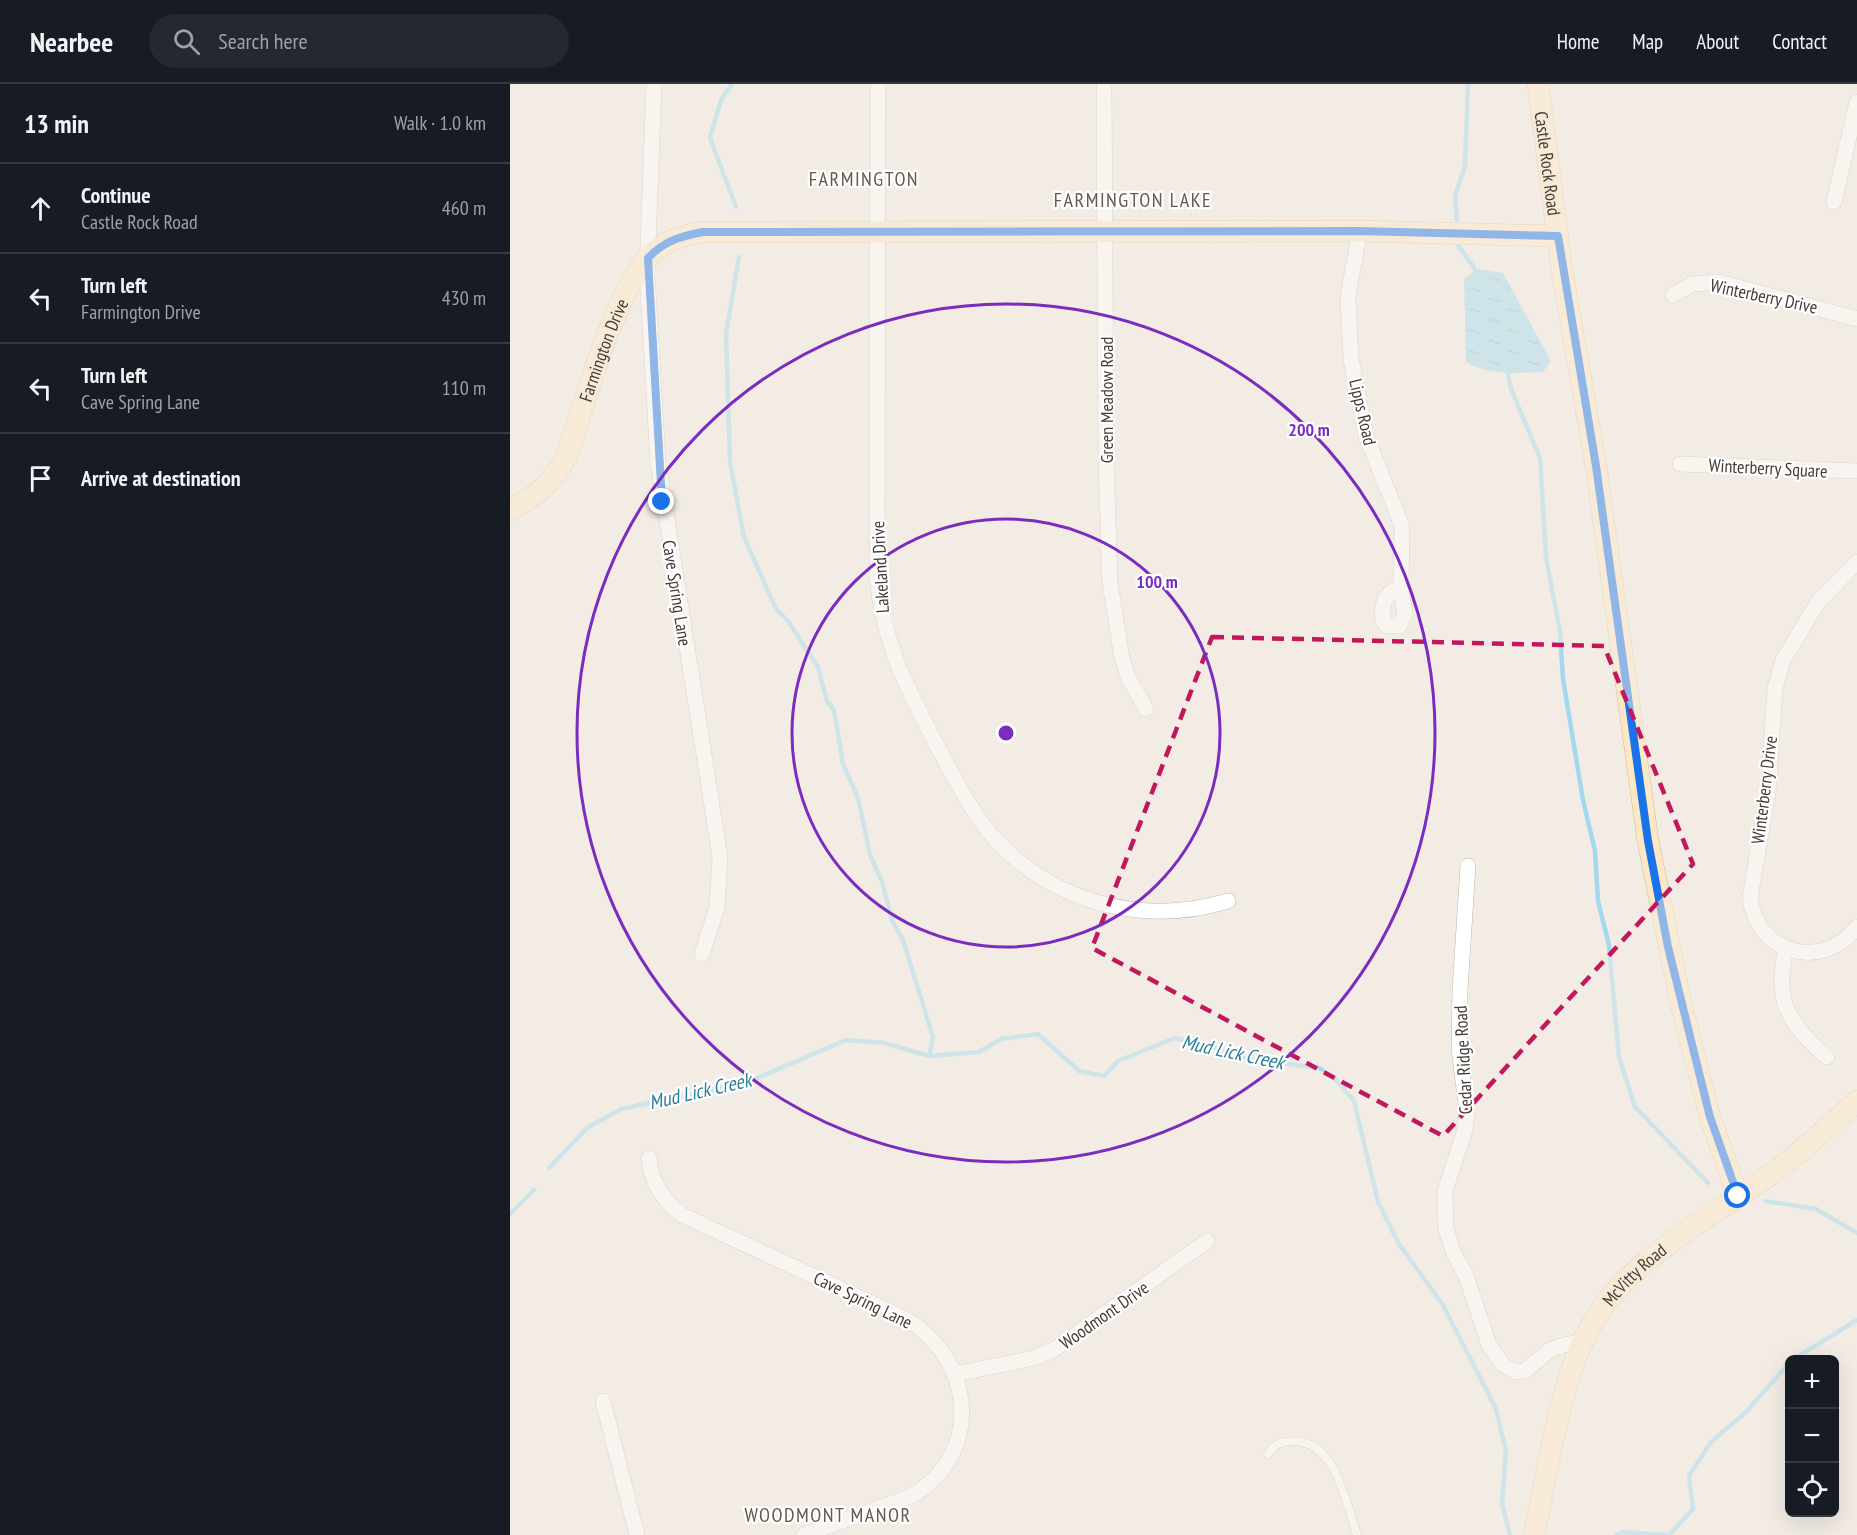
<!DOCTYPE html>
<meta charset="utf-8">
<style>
body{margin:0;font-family:"PT Sans Narrow",sans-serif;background:#242831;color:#f1f3f6}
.controls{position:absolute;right:18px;bottom:18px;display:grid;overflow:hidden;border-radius:9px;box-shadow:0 6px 24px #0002}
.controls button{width:54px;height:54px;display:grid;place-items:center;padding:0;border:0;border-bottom:2px solid #363941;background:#171b24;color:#f1f3f6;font:30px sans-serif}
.stop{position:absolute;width:18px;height:18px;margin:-14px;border:4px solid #1a73e8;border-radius:50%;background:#fff}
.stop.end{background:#1a73e8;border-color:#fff;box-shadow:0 2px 6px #0008}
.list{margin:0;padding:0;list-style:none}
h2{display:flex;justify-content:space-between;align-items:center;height:78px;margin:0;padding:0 24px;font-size:26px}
h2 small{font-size:20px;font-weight:400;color:#9ea1a6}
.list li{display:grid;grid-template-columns:39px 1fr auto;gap:18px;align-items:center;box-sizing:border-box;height:90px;padding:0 24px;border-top:2px solid #363941}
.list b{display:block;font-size:22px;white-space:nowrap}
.list p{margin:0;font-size:20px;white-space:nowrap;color:#9ea1a6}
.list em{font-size:20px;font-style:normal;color:#9ea1a6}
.icon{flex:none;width:33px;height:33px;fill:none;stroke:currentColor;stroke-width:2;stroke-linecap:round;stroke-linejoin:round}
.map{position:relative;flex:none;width:1347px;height:1451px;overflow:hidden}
header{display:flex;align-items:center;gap:36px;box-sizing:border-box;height:84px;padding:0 30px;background:#171b24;border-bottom:2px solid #363941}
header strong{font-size:28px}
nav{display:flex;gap:33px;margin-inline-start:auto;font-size:21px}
.search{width:420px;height:54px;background:#242831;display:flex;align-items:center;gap:15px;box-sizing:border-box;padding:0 21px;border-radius:33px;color:#9ea1a6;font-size:22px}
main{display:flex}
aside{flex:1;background:#171b24}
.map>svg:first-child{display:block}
.water{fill:url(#water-ripples)}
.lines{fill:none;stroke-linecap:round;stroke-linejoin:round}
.stream{stroke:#a2d9ee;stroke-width:4.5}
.lane-casing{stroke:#c0b6ab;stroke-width:9}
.street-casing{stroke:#c0b6ab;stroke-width:16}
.secondary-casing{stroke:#d4bc98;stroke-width:22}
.lane{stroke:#fff;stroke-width:8}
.street{stroke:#fff;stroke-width:15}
.secondary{stroke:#fde7c4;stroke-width:21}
.route{stroke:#1a73e8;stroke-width:8}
.marked{fill:none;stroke:#c2185b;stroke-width:4.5;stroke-dasharray:12 8;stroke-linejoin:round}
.ring{fill:none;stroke:#7b2cbf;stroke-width:3}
.labels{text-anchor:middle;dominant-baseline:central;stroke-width:4.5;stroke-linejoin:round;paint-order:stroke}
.street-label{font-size:18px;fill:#443c35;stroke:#fff}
.neighbourhood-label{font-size:20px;letter-spacing:1.5px;fill:#67594c;stroke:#fff}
.water-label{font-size:20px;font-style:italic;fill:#2e7e9d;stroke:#fff}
.centre{fill:#7b2cbf;stroke:#fff;stroke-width:3}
.ring-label{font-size:18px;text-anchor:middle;font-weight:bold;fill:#7b2cbf;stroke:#fff;stroke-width:4.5;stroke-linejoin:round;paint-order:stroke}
</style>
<header>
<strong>Nearbee</strong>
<div class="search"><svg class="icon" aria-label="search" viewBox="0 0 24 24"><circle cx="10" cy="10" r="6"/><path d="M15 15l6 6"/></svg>Search here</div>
<nav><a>Home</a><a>Map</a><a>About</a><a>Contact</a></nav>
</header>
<main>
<aside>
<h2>13 min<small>Walk · 1.0 km</small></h2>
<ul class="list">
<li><svg class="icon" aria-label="ahead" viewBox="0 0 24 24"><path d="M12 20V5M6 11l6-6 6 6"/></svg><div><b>Continue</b><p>Castle Rock Road</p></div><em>460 m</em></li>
<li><svg class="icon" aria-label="left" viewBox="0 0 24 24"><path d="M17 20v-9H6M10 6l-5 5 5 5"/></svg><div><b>Turn left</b><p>Farmington Drive</p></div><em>430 m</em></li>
<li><svg class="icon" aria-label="left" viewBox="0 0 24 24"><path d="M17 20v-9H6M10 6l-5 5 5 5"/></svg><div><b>Turn left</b><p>Cave Spring Lane</p></div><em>110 m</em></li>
<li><svg class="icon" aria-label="arrive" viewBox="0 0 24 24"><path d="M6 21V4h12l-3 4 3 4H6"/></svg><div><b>Arrive at destination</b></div></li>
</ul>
</aside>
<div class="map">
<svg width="1347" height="1451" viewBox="0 0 1347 1451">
<defs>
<pattern id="water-ripples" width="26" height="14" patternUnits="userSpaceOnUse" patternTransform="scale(1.5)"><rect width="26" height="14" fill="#a2d9ee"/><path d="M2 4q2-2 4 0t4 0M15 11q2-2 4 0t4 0" fill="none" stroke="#8dbbcd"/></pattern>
</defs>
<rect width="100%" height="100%" fill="#f2ece5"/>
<path class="water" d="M 968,185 L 993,189 L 1041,277 L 1033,288 C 1006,289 980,292 956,278 L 954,195 Z"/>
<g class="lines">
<path class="stream" d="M 222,0 L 211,16 L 200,54 L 226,123
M 947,136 L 945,112 L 955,82 L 958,0
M 948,161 L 969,191
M 229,173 L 216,250 L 220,378 L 234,453 L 266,525 L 278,537 L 308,583 L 317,617 L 324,626 L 333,680 L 348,714 L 360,771 L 372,798 L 382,836 L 393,856 L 423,953 L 419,972
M 997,285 L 1001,305 L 1030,374 L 1036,473 L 1050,548 L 1053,595 L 1073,716 L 1085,767 L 1088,817 L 1099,861 L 1109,973 L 1125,1023 L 1198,1099
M 39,1084 L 77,1044 L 111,1025 L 238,998 L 336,956 L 374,959 L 419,972 L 469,968 L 491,955 L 528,950 L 569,987 L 594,992 L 608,977 L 665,954 L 709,965 L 720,972 L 809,984 L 826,996 L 844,1017 L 868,1118 L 889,1160 L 933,1221 L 986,1325 L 996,1368 L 992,1419 L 1000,1451
M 1255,1117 L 1306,1125 L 1347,1149
M 0,1130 L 24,1106
M 1282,1276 L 1347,1236
M 1106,1451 L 1113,1448 L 1157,1451
M 1159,1451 L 1183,1425 L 1179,1392 L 1201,1358 L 1236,1328 L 1280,1278"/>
<g class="lane-casing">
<path id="lane" d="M 758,1370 C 763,1361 772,1357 782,1357 C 826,1356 836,1419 847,1451"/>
</g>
<g class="street-casing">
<path id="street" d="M 144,0 L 137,189 L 148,378 L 210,773 L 207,823 L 192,870
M 368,0 L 367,492 C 373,558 395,600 425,658 C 443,691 460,727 485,755 C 545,820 634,842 718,817
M 594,0 L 596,374 L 600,499 L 612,574 L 619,595 L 636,625
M 1324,118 L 1347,18
M 850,147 L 838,212 L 841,275 L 856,352 L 892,442 L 891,504 L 895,529 L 889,542 L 877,542 L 873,537 C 871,521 874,508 891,504
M 1163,211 L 1182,200 L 1209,198 L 1347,235
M 1170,380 L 1347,387
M 1347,478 L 1308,518 L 1273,576 L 1265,605 L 1258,708 L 1240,813 C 1246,870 1312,888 1347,843
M 958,782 L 950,905 L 949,964 L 957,1028 L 955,1046 L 935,1107 L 936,1145 L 943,1167 L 956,1192 L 979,1261 L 993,1281 L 1006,1288 L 1015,1287 L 1040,1266 L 1054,1261 L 1072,1258
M 1276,864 C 1264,916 1277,939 1317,973
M 139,1074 C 141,1099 153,1116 172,1131 L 398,1236 C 464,1277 473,1369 403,1411 C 393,1417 379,1420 368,1424 C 343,1433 319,1442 294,1451
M 445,1290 L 524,1274 L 545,1265 L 697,1157
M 93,1317 L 127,1451"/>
</g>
<g class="secondary-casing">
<g id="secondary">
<path id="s1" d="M 1028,0 L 1052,187 L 1086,382 L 1138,757 L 1171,920 L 1200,1033 L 1228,1112"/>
<path id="s2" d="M 0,426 C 27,412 42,399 57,372 C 73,323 108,196 146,166 C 160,155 176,151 193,148 L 850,147 L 1048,152"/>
<path id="s3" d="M 1024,1451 C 1037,1390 1049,1303 1077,1249 C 1116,1173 1199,1136 1264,1088 C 1294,1066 1320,1041 1347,1017"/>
</g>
</g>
<use href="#lane" class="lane"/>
<use href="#street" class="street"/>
<use href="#secondary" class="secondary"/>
</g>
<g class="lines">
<path class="route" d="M 152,418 L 138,174 C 154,157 171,152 193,148 L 850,147 L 1048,152 L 1086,382 L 1138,757 L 1158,863 L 1200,1033 L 1228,1112"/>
</g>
<path d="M0 0H1347V1451H0ZM 702,553 L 1094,562 L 1183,780 L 933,1052 L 582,864 Z" fill="#f2ece5" fill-opacity=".55" fill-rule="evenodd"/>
<path class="marked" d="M 702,553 L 1094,562 L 1183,780 L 933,1052 L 582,864 Z"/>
<g class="ring">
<circle cx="496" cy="649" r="214"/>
<circle cx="496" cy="649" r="429"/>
</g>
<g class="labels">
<g class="street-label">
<text stroke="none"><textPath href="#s1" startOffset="80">Castle Rock Road</textPath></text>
<text transform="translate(1254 212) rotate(12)">Winterberry Drive</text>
<text stroke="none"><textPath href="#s2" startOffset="192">Farmington Drive</textPath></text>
<text transform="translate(596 316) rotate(-90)">Green Meadow Road</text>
<text transform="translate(853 328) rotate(77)">Lipps Road</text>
<text transform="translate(1258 384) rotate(3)">Winterberry Square</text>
<text transform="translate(370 483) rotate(-93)">Lakeland Drive</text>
<text transform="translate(167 509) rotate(81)">Cave Spring Lane</text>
<text transform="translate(1254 706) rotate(-83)">Winterberry Drive</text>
<text transform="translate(953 976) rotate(-93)">Cedar Ridge Road</text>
<text stroke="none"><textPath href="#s3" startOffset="285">McVitty Road</textPath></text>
<text transform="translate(353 1216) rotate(26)">Cave Spring Lane</text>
<text transform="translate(594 1231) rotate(-35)">Woodmont Drive</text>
</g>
<g class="neighbourhood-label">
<text x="354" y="95">FARMINGTON</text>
<text x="623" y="116">FARMINGTON LAKE</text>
<text x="318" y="1431">WOODMONT MANOR</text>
</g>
<g class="water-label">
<text transform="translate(723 968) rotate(12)">Mud Lick Creek</text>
<text transform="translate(190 1007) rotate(-13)">Mud Lick Creek</text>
</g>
</g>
<circle cx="496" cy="649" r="9" class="centre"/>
<g class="ring-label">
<text x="799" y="352">200 m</text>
<text x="647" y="504">100 m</text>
</g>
</svg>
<div class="controls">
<button>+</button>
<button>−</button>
<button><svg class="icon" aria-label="locate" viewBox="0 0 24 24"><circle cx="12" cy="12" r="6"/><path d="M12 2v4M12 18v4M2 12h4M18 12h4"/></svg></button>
</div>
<div class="stop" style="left:1228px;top:1112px"></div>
<div class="stop end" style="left:152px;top:418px"></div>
</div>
</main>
